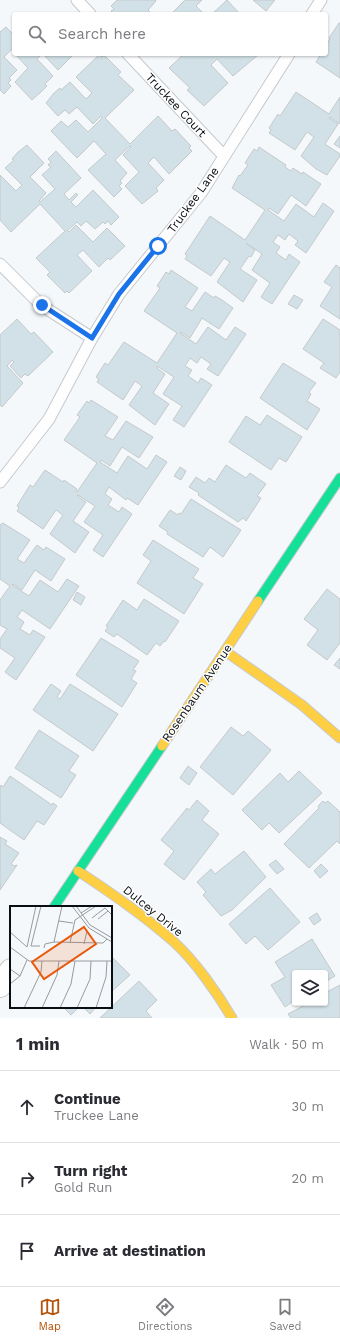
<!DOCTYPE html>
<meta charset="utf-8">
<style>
body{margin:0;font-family:"Work Sans",sans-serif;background:#f2f2f3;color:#2b2b33}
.controls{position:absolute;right:12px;bottom:12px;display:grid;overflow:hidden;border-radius:4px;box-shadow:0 1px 3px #0004}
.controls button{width:36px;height:36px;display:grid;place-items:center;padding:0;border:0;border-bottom:1px solid #e1e1e2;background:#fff;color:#2b2b33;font:20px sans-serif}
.stop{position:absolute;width:12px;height:12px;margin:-9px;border:3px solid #1a73e8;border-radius:50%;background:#fff}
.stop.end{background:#1a73e8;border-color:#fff;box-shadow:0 1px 4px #0008}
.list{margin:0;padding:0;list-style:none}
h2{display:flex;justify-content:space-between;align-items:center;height:52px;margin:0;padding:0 16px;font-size:17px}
h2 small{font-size:13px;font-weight:400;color:#7c7c81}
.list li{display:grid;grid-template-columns:26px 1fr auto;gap:12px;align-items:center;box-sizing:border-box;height:72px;padding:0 16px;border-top:1px solid #e1e1e2}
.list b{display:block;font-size:15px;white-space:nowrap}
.list p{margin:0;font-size:13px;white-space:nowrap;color:#7c7c81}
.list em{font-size:13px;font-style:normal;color:#7c7c81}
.icon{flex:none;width:22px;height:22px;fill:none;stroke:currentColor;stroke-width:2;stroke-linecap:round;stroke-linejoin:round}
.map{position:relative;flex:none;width:340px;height:1018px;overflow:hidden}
.search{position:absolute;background:#fff;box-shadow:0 1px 3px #0004;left:12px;right:12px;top:12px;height:44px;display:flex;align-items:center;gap:10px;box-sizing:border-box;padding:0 14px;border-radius:4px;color:#7c7c81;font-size:15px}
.sheet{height:268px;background:#fff}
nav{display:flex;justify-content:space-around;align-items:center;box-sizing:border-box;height:56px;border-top:1px solid #e1e1e2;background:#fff;font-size:11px;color:#7c7c81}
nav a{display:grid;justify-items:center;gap:2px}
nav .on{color:#b45309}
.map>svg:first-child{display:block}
.building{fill:#d2e1e7;stroke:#c4c9cc}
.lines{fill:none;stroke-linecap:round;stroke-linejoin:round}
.lane-casing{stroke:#c5c9cd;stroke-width:13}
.street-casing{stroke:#c5c9cd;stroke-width:24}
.fast-casing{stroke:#c5c9cd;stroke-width:11}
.slow-casing{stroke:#c5c9cd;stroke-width:11}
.lane{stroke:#fefefe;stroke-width:11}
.street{stroke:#fefefe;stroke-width:22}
.fast{stroke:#16e098;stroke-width:9}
.slow{stroke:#ffcf43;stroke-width:9}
.route{stroke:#1a73e8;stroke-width:5}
.labels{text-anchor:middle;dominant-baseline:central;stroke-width:3;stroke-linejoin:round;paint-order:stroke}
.street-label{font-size:12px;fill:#090e13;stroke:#fff}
.inset-road{fill:none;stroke:#979a9e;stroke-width:1}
.view{fill:#e8590c;fill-opacity:0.15;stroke:#e8590c;stroke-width:2}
.inset-edge{fill:none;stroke:#090e13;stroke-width:2}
</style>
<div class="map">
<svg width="340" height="1018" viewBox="0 0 340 1018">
<rect width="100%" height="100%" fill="#f5f8fb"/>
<path class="building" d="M 117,0 L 155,0 L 156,1 L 148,10 L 152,14 L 114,14 L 111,11 L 114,9 L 111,6 Z
M 185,0 L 202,0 L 196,6 L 204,14 L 173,14 L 172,13 Z
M 227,0 L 240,14 L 212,14 Z
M 253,0 L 275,0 L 266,11 Z
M 339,23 L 340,23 L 340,78 L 316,62 L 321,54 L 326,54 L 326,46 L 330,39 L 329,38 Z
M 6,27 L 14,35 L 14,47 L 4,57 L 17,70 L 9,78 L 11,80 L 8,83 L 11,86 L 4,94 L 0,90 L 0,32 Z
M 15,54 L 42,54 L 37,59 L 53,76 L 45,84 L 47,86 L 42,91 L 32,100 L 15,82 L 28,68 Z
M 43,54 L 74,54 L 58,70 Z
M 184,54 L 256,54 L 258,55 L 233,76 L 217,59 L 211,65 L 228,83 L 204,106 L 187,90 L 190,88 L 169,68 Z
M 99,55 L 102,57 L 104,55 L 121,72 L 118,75 L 134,90 L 105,118 L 130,144 L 158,116 L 172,131 L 175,129 L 191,146 L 189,148 L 192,151 L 169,174 L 154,157 L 148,163 L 164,180 L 156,188 L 158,191 L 142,204 L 125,186 L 139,172 L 123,155 L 131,147 L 130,146 L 115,160 L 127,173 L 120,181 L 122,183 L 119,186 L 122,189 L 114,197 L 88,170 L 106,154 L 94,141 L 77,158 L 51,131 L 61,121 L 68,127 L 76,120 L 88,132 L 102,118 L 101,116 L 93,124 L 77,107 L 69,114 L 65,110 L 58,116 L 46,103 L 54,93 L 60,88 L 61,90 L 70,82 L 86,99 L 92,93 L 76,77 Z
M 296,92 L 329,114 L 340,97 L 340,124 L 330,117 L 329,118 L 338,124 L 325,144 L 340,154 L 340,156 L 327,175 L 316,169 L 301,156 L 314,137 L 307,132 L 295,150 L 269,133 L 271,130 L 269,128 L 278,114 L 280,116 Z
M 340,136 L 340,148 L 334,144 Z
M 27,145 L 44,163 L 30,177 L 46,193 L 39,201 L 40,202 L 55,189 L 42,175 L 51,167 L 48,165 L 51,162 L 48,159 L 56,151 L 81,178 L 64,194 L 69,200 L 76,193 L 78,195 L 71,202 L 76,207 L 93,190 L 119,217 L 111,225 L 108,221 L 105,224 L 103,222 L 95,229 L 86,221 L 81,226 L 77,222 L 67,231 L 69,232 L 76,225 L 93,242 L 107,228 L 125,246 L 110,260 L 108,258 L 99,267 L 83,250 L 77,255 L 92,271 L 69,293 L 67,291 L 65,293 L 47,275 L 50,272 L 36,258 L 65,231 L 40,204 L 11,232 L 0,220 L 0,175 L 16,191 L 22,185 L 5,168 L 14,160 L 12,159 L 17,153 Z
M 259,147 L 286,165 L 285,167 L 291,171 L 293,168 L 302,174 L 303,172 L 321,184 L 306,206 L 291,195 L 278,214 L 269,208 L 268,210 L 284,221 L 296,204 L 314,217 L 323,203 L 334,211 L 306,253 L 295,245 L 298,241 L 289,234 L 285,240 L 278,235 L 273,242 L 280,247 L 276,253 L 286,260 L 289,254 L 300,262 L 272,304 L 261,297 L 270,283 L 252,270 L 262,254 L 246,243 L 255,250 L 251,257 L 249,256 L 240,269 L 257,280 L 243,302 L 217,282 L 230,262 L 224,258 L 211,276 L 185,259 L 187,256 L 185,254 L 210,216 L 245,240 L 265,210 L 232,188 L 239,175 L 240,176 L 248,165 L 245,163 L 254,149 L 257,151 Z
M 336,265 L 340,268 L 340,319 L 320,306 L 332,287 L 324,282 Z
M 171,270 L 198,288 L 185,307 L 192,311 L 205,292 L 214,298 L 215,296 L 222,300 L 233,308 L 219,329 L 202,318 L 190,338 L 181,332 L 180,333 L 196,344 L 208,327 L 226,340 L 235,327 L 246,334 L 218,376 L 207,369 L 211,364 L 201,357 L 197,363 L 190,358 L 185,366 L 192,370 L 188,376 L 198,383 L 201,378 L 212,385 L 184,427 L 173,420 L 182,406 L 163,394 L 174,377 L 157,366 L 157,368 L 165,374 L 153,393 L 169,404 L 155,425 L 129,405 L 142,386 L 135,381 L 123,400 L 97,382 L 99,379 L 96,377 L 105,363 L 108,365 L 124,342 L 157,363 L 177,333 L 144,311 L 160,288 L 157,286 L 166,272 L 169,274 Z
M 294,295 L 303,300 L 297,309 L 288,304 Z
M 17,319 L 31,334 L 34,332 L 53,352 L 28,376 L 25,374 L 21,378 L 10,366 L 14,362 L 12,360 L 7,366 L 23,383 L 2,407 L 0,405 L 0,335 Z
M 323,319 L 340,330 L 340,372 L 336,378 L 320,368 L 324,363 L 303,349 Z
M 283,363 L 316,383 L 309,392 L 311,394 L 307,401 L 320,409 L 307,430 L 260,398 Z
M 91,400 L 118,417 L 105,436 L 113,440 L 126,421 L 153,437 L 139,458 L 122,447 L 110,466 L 101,460 L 100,462 L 117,473 L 128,456 L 147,469 L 156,455 L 167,462 L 138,505 L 127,498 L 126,500 L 109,487 L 105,494 L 112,499 L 108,505 L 119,512 L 122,507 L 132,514 L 103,557 L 93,550 L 103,535 L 84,522 L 95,506 L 78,495 L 77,496 L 86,502 L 73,521 L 89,532 L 75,553 L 50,534 L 63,515 L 56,510 L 43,529 L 17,511 L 19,508 L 17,506 L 30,485 L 33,487 L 45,470 L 63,482 L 64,480 L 77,489 L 76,491 L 77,492 L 97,463 L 64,440 L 80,417 L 77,415 L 87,401 L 89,403 Z
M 267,415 L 302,437 L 286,462 L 279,458 L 271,470 L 229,442 L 246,416 L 260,425 Z
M 226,465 L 246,478 L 250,473 L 266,484 L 257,496 L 261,498 L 246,521 L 243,518 L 238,522 L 198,495 L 199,493 L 189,487 L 196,477 L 205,483 L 209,478 L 215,482 Z
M 180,467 L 186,471 L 181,480 L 174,476 Z
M 191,499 L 241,530 L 223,557 L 210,547 L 203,557 L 167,534 L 168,532 L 159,526 L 170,510 L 178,515 L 179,513 L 181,514 Z
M 3,523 L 30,540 L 17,559 L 24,563 L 37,545 L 44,550 L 46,547 L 65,559 L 51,581 L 35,570 L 22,590 L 13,584 L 12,585 L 29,596 L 40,580 L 58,592 L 67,579 L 79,586 L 50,629 L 22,610 L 17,617 L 24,622 L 20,629 L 30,635 L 33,630 L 45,637 L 16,680 L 5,672 L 15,658 L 0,648 L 0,639 L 7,629 L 0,625 L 0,600 L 10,586 L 0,579 L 0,525 Z
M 153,540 L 199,569 L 193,578 L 203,584 L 184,614 L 137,583 L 151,561 L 143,555 Z
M 327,589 L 340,599 L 340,643 L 327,660 L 307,645 L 318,630 L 304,619 Z
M 77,592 L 85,597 L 81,605 L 73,600 Z
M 144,599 L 179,621 L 165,642 L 164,641 L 160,646 L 156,643 L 147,655 L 117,634 L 114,637 L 105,631 L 108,627 L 106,626 L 123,600 L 137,610 Z
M 101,638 L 139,661 L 133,670 L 136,671 L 131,679 L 137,683 L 122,707 L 76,675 Z
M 340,658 L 340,669 L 334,665 Z
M 51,684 L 61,691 L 57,697 L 60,699 L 70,684 L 118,714 L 93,751 L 33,710 Z
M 231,727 L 243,736 L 248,731 L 271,750 L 233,795 L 200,767 Z
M 39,730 L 79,756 L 69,771 L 76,775 L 61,798 L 15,768 Z
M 188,766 L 197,773 L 189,785 L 180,778 Z
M 299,771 L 322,793 L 279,833 L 269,823 L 262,830 L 242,810 L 280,773 L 288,782 Z
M 10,776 L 52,805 L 53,803 L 57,806 L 44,825 L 37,821 L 24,840 L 0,823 L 0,787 L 1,785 L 3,787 Z
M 197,800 L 209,811 L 202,820 L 219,834 L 184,880 L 164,864 L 174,851 L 161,840 L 187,808 L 189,810 Z
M 323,801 L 325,803 L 328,801 L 340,812 L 340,844 L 337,841 L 309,868 L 284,844 L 319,808 L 318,806 Z
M 0,837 L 7,841 L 5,844 L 19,853 L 11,864 L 14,866 L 17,865 L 0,890 Z
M 244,851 L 266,877 L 232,910 L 221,916 L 203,895 L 206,892 L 197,882 L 211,869 L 215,874 Z
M 276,860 L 284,869 L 277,874 L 269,865 Z
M 321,864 L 328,871 L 320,878 L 314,871 Z
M 270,888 L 300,922 L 268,950 L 255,936 L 246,944 L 229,924 Z
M 317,913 L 321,920 L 314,925 L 309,918 Z
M 312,939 L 335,976 L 325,982 L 325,973 L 295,973 L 295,1000 L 285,1007 L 271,985 L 285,977 L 275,962 Z
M 111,956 L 130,975 L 111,992 Z
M 139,981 L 157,1000 L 146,1011 L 152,1018 L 100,1018 Z
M 340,985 L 340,1018 L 291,1018 L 288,1014 L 309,1003 L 325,1003 L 325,993 Z
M 63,1007 L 79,1007 L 71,1015 Z
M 83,1007 L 96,1007 L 90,1014 Z"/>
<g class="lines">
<g class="lane-casing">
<path id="lane" d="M 77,0 L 90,14
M 312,14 L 321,0
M 128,54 L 224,156
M 0,264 L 41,305 L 92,338
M 0,482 L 49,419 L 92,338 L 119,294 L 201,193 L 289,54"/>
</g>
<g class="street-casing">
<path id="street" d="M 0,986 L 11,970"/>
</g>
<g class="fast-casing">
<path id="fast" d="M 258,601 L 340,478
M 54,907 L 162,746"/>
</g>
<g class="slow-casing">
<path id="slow" d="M 225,651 L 302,705 L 340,738
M 162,746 L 258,601
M 78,871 C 111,893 145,916 174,942 C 195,961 218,994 232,1018"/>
</g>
<use href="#lane" class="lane"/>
<use href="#street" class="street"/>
<use href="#fast" class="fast"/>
<use href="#slow" class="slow"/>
</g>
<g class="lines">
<path class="route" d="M 42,305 L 92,338 L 119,294 L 158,246"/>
</g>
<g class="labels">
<g class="street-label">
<text transform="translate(176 105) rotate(47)">Truckee Court</text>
<text transform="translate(193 200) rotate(-54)">Truckee Lane</text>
<text transform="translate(197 693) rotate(-56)">Rosenbaum Avenue</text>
<text transform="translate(153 911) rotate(39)">Dulcey Drive</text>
</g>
</g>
<g transform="translate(10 906)">
<rect width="102" height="102" fill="#f5f8fb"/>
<path class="inset-road" d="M 62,0 L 79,22 L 102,36M 66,0 L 80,19 L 102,32M 71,7 L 82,0M 82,12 L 95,2 L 102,9M 88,13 L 98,5M 49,15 L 63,17M 0,26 L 17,41 L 26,0M 44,36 L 93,37 L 97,33M 44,36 L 52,0M 60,37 L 65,14 L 86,0M 74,38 L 77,25M 30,40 L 21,40 L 31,0M 0,41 L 19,55 L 102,55M 34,42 L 35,38 L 44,36M 0,63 L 10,70M 0,78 L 10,70 L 17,54M 14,102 L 31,66 L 32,55M 32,102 L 47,69 L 49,55M 50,102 L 61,78 L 65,55M 67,102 L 80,73 L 81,55M 86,102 L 96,71 L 97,55"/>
<path class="view" d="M 74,21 L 86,38 L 34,73 L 22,56 Z"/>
<rect width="102" height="102" class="inset-edge"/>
</g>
</svg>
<div class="controls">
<button><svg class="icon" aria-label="layers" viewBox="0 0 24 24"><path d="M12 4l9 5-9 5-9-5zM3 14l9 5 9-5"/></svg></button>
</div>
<div class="stop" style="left:158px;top:246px"></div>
<div class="stop end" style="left:42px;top:305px"></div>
<div class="search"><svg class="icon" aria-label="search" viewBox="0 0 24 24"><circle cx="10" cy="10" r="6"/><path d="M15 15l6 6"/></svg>Search here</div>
</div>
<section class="sheet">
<h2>1 min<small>Walk · 50 m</small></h2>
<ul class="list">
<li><svg class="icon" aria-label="ahead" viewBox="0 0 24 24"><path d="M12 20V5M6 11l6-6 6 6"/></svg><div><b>Continue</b><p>Truckee Lane</p></div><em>30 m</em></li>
<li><svg class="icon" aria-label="right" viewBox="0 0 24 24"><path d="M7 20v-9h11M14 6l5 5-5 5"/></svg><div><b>Turn right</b><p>Gold Run</p></div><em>20 m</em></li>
<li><svg class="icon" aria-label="arrive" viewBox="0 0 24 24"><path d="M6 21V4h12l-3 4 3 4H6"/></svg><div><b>Arrive at destination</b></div></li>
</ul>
</section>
<nav>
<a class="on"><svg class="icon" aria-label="map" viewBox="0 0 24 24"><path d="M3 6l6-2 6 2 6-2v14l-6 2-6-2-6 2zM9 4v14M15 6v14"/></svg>Map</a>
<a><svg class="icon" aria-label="directions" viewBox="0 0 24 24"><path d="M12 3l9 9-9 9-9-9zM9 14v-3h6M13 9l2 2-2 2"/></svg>Directions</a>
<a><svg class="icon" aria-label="saved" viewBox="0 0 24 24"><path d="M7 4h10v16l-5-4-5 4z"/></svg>Saved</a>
</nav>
